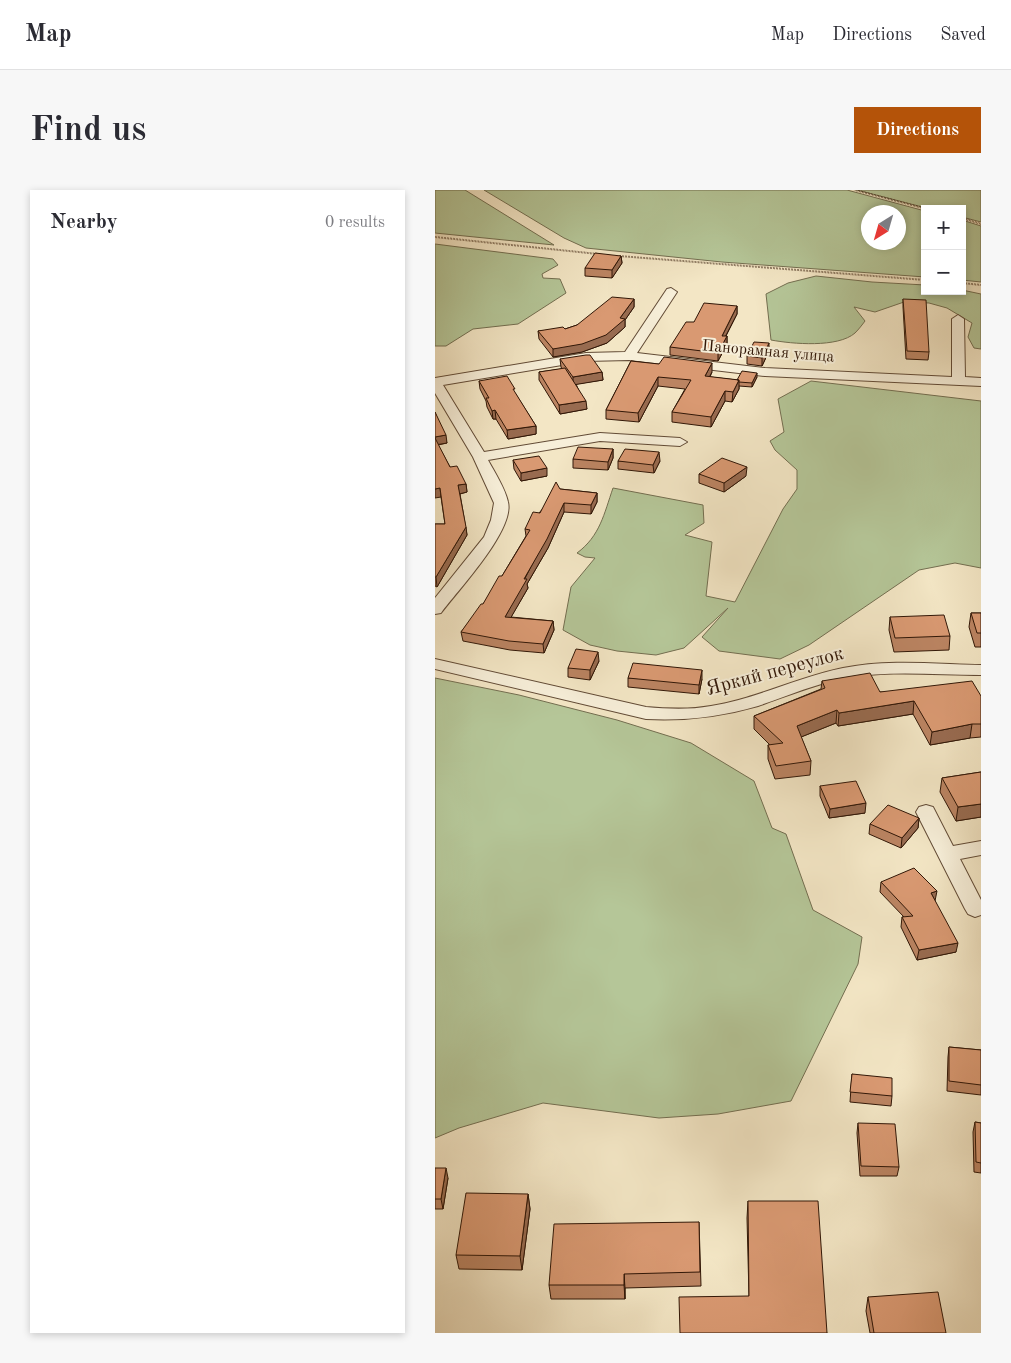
<!DOCTYPE html>
<meta charset="utf-8">
<style>
body{margin:0;font-family:"Old Standard TT",serif;background:#f7f7f7;color:#2b2b33}
.controls{position:absolute;right:15px;top:15px;display:grid;overflow:hidden;border-radius:0px;box-shadow:0 2px 8px #0003}
.controls button{width:45px;height:45px;display:grid;place-items:center;padding:0;border:0;border-bottom:1px solid #e1e1e2;background:#fff;color:#2b2b33;font:25px sans-serif}
.compass{position:absolute;left:426px;top:15px;width:45px;height:45px;border-radius:50%;background:#fff;box-shadow:0 2px 8px #0003;rotate:217deg}
.list{margin:0;padding:0;list-style:none}
h2{display:flex;justify-content:space-between;align-items:center;height:65px;margin:0;padding:0 20px;font-size:21px}
h2 small{font-size:16px;font-weight:400;color:#7c7c81}
.map{position:relative;flex:none;width:546px;height:1143px;overflow:hidden;border-radius:0px}
header{display:flex;align-items:center;gap:30px;box-sizing:border-box;height:70px;padding:0 25px;background:#fff;border-bottom:1px solid #e1e1e2}
header strong{font-size:24px}
nav{display:flex;gap:28px;margin-inline-start:auto;font-size:18px}
.intro{display:flex;align-items:center;justify-content:space-between;box-sizing:border-box;height:120px;padding:0 30px}
h1{margin:0;font-size:35px}
.button{padding:12px 22px;border-radius:0px;background:#b45309;color:#fff;font-size:18px;font-weight:700}
main{display:flex;gap:30px;padding:0 30px}
aside{flex:1;background:#fff;border-radius:0px;box-shadow:0 2px 8px #0003}
.map>svg:first-child{display:block}
.green{fill:#b5c698;stroke:#736e50;fill-rule:evenodd}
.lines{fill:none;stroke-linecap:round;stroke-linejoin:round}
.minor-casing{stroke:#624b36;stroke-width:2}
.path{stroke:#311707;stroke-width:2;stroke-dasharray:0.5 1;stroke-linecap:butt}
.minor{fill:#f7efd9;fill-rule:evenodd}
.wall{fill:#bb8462;stroke:#311707}
.shaded-wall{fill:#986b50;stroke:#311707}
.building{fill:#d99972;stroke:#311707}
.labels{text-anchor:middle;dominant-baseline:central;stroke-width:4;stroke-linejoin:round;paint-order:stroke}
.far-street-label{font-size:16px;fill:#311707;stroke:#f7efd9}
.street-label{font-size:20px;fill:#311707;stroke:#f7efd9}
</style>
<header>
<strong>Map</strong>
<nav><a>Map</a><a>Directions</a><a>Saved</a></nav>
</header>
<div class="intro"><h1>Find us</h1><a class="button">Directions</a></div>
<main>
<aside>
<h2>Nearby<small>0 results</small></h2>
<ul class="list">
</ul>
</aside>
<div class="map">
<svg width="546" height="1143" viewBox="0 0 546 1143">
<rect width="100%" height="100%" fill="#f3e6c5"/>
<filter id="stains"><feTurbulence type="fractalNoise" baseFrequency=".004" numOctaves="4"/><feColorMatrix values="0 0 0 0 .2 0 0 0 0 .09 0 0 0 0 .02 0 0 0 .5 -.17"/></filter>
<radialGradient id="worn" r=".72"><stop offset=".6" stop-color="#630" stop-opacity="0"/><stop offset="1" stop-color="#630" stop-opacity=".3"/></radialGradient>
<path class="green" d="M 0,0 L 30,0 L 119,55 L 0,43 Z
M 49,0 L 412,0 L 490,21 L 490,87 L 287,72 L 151,58 L 129,48 ZM 433,22 L 463,22 L 463,52 L 433,52 Z
M 422,0 L 546,0 L 546,32 L 527,27 L 527,19 L 495,19 Z
M 527,30 L 546,36 L 546,92 L 527,90 Z
M 0,54 L 118,69 L 123,75 L 107,84 L 108,88 L 125,89 L 131,103 L 83,134 L 38,139 L 11,156 L 0,156 Z
M 381,86 L 437,92 L 490,95 L 490,101 L 527,101 L 527,100 L 546,104 L 546,159 L 539,158 L 533,147 L 537,133 L 512,118 L 494,113 L 469,112 L 440,122 L 419,117 L 430,131 C 427,135 424,139 420,143 C 403,158 357,154 336,150 L 331,104 L 353,93 Z
M 376,191 L 546,211 L 546,378 L 520,373 L 484,380 L 374,455 L 345,469 L 284,461 L 267,447 L 293,418 L 249,458 L 221,465 L 182,461 L 155,455 L 128,440 L 136,397 L 160,368 L 150,367 L 142,363 C 165,346 169,324 178,298 L 268,315 L 269,333 L 250,345 L 277,352 L 271,406 L 300,412 L 348,319 L 362,299 L 362,280 L 340,260 L 335,251 L 349,242 L 343,209 Z
M 0,488 L 84,505 L 182,530 L 256,553 L 319,591 L 337,638 L 351,644 L 378,720 L 427,747 L 423,774 L 356,911 L 283,924 L 224,928 L 108,913 L 24,938 L 0,948 Z"/>
<g class="lines">
<g class="minor-casing">
<path id="minor" d="M 236,98 L 242,102 L 202,163 L 330,178 L 517,187 L 517,129 L 523,125 L 529,129 L 530,187 L 546,188 L 546,196 L 330,186 L 194,170 L 151,171 L 8,195 L 49,262 L 165,243 L 245,248 L 252,252 L 245,256 L 165,251 L 53,270 C 60,283 70,298 73,312 C 80,340 23,400 6,423 L 0,424 L 0,408 L 49,347 L 56,330 L 59,313 L 38,267 L 0,203 L 0,188 L 151,163 L 190,162 L 232,99 Z
M 0,469 L 211,517 C 233,519 254,520 276,516 C 321,509 363,487 408,478 C 453,469 500,474 546,475 L 546,485 C 501,485 454,480 410,488 C 380,494 352,506 323,516 C 285,527 250,531 211,529 L 0,479 Z
M 491,615 L 498,617 L 518,656 L 546,651 L 546,665 L 525,669 L 546,710 L 546,725 L 540,727 L 533,724 L 530,719 L 481,622 L 484,617 Z"/>
</g>
<path class="path" d="M 420,0 L 492,19
M 527,28 L 546,34
M 0,47 L 163,64
M 184,66 L 490,90
M 527,93 L 546,95"/>
<use href="#minor" class="minor"/>
</g>
<path class="wall" d="M 186,66 L 187,73 L 177,88 L 150,86 L 150,78 Z
M 199,109 L 199,117 L 190,130 L 190,137 L 172,153 L 147,162 L 118,167 L 104,149 L 103,141 L 130,139 L 142,135 Z
M 468,109 L 494,162 L 493,170 L 471,169 L 468,117 Z
M 302,116 L 302,124 L 291,146 L 292,146 L 292,154 L 283,171 L 235,165 L 235,157 L 259,132 Z
M 334,161 L 327,176 L 312,174 L 312,166 Z
M 125,169 L 167,182 L 168,190 L 141,194 L 152,219 L 125,224 L 104,190 L 104,182 L 127,179 L 126,177 Z
M 196,171 L 277,182 L 275,187 L 302,190 L 322,187 L 317,197 L 304,196 L 304,199 L 297,212 L 290,211 L 276,237 L 237,232 L 237,222 L 250,199 L 223,196 L 204,232 L 171,229 L 171,220 Z
M 44,191 L 80,203 L 101,236 L 101,244 L 73,249 L 61,229 L 58,229 L 52,217 L 51,211 L 45,199 Z
M 0,222 L 12,253 L 3,255 L 15,277 L 31,294 L 32,302 L 25,304 L 32,345 L 2,397 L 0,396 L 0,334 L 10,334 L 6,307 Z
M 178,259 L 178,268 L 173,280 L 138,278 L 138,269 Z
M 78,270 L 112,286 L 86,291 L 79,279 Z
M 183,271 L 225,271 L 219,283 L 183,279 Z
M 264,284 L 311,286 L 289,302 L 264,293 Z
M 125,299 L 162,303 L 162,312 L 156,324 L 129,322 L 113,358 L 92,394 L 93,398 L 76,427 L 118,431 L 119,440 L 109,463 L 75,460 L 28,451 L 26,442 L 48,414 L 67,386 L 91,346 L 90,339 Z
M 536,423 L 546,423 L 546,457 L 540,457 L 534,437 Z
M 455,427 L 515,446 L 514,460 L 459,462 L 454,440 Z
M 164,471 L 155,490 L 133,487 L 133,478 Z
M 193,488 L 267,489 L 264,504 L 193,497 Z
M 387,491 L 445,502 L 546,506 L 546,547 L 535,548 L 495,555 L 478,524 L 403,536 L 401,533 L 366,547 L 376,571 L 375,585 L 340,589 L 333,569 L 333,555 L 335,555 L 319,539 L 319,526 L 386,499 Z
M 546,582 L 546,627 L 521,631 L 505,602 L 507,588 Z
M 385,596 L 430,623 L 394,628 L 385,606 Z
M 484,628 L 483,638 L 466,658 L 434,644 L 435,634 Z
M 446,692 L 500,711 L 521,762 L 482,770 L 466,737 L 467,727 L 469,727 L 445,702 Z
M 514,857 L 546,860 L 546,905 L 512,901 L 513,867 Z
M 417,884 L 457,906 L 456,916 L 415,912 Z
M 540,932 L 546,933 L 546,983 L 539,982 L 538,942 Z
M 423,933 L 464,977 L 462,986 L 425,986 L 422,943 Z
M 0,978 L 13,988 L 8,1019 L 0,1019 Z
M 93,1004 L 95,1019 L 87,1080 L 24,1079 L 21,1065 Z
M 313,1011 L 392,1143 L 314,1106 L 312,1028 Z
M 264,1032 L 266,1096 L 190,1098 L 190,1109 L 116,1109 L 114,1095 Z
M 433,1107 L 511,1143 L 435,1143 L 431,1121 Z"/>
<path class="shaded-wall" d="M 186,66 L 187,73 L 177,88 L 177,80 Z
M 199,109 L 199,117 L 190,130 L 190,137 L 172,153 L 147,162 L 118,167 L 118,159 L 185,128 Z
M 302,116 L 302,124 L 287,153 L 287,146 Z
M 292,146 L 292,154 L 283,171 L 283,163 Z
M 334,153 L 334,161 L 327,176 L 327,168 Z
M 277,173 L 277,182 L 270,195 L 270,186 Z
M 167,182 L 168,190 L 138,195 L 138,187 Z
M 322,183 L 322,187 L 317,197 L 317,193 Z
M 223,187 L 223,196 L 204,232 L 203,223 Z
M 304,190 L 304,199 L 297,212 L 298,202 Z
M 290,201 L 290,211 L 276,237 L 276,227 Z
M 151,211 L 152,219 L 125,224 L 124,215 Z
M 60,220 L 61,229 L 58,229 L 57,221 Z
M 101,236 L 101,244 L 73,249 L 72,240 Z
M 11,245 L 12,253 L 0,255 L 0,247 Z
M 178,259 L 178,268 L 173,280 L 173,272 Z
M 224,262 L 225,271 L 219,283 L 218,275 Z
M 312,277 L 311,286 L 289,302 L 289,293 Z
M 112,278 L 112,286 L 86,291 L 86,283 Z
M 31,294 L 32,302 L 24,304 L 23,295 Z
M 5,298 L 6,307 L 0,308 L 0,299 Z
M 162,303 L 162,312 L 156,324 L 156,315 Z
M 129,313 L 129,322 L 113,358 L 92,394 L 93,398 L 71,436 L 70,427 Z
M 31,337 L 32,345 L 2,397 L 1,387 Z
M 118,431 L 119,440 L 109,463 L 108,454 Z
M 163,462 L 164,471 L 155,490 L 155,480 Z
M 267,480 L 267,489 L 264,504 L 264,495 Z
M 479,511 L 478,524 L 403,536 L 404,523 Z
M 402,520 L 401,533 L 361,549 L 362,536 Z
M 537,534 L 535,548 L 495,555 L 497,542 Z
M 431,613 L 430,623 L 394,628 L 395,619 Z
M 546,614 L 546,627 L 521,631 L 523,617 Z
M 484,628 L 483,638 L 466,658 L 467,648 Z
M 502,701 L 500,711 L 496,703 Z
M 523,753 L 521,762 L 482,770 L 484,760 Z
M 11,978 L 13,988 L 8,1019 L 6,1009 Z
M 93,1004 L 95,1019 L 87,1080 L 85,1066 Z
M 189,1084 L 190,1098 L 190,1109 L 189,1095 Z"/>
<path class="building" d="M 160,63 L 186,66 L 177,80 L 150,78 Z
M 177,107 L 199,109 L 185,128 L 190,129 L 171,145 L 147,154 L 118,159 L 103,141 L 128,137 L 130,139 L 142,135 Z
M 468,109 L 491,110 L 494,162 L 472,161 Z
M 269,113 L 302,116 L 287,146 L 292,146 L 283,163 L 235,157 L 251,132 L 259,132 Z
M 319,152 L 334,153 L 327,168 L 312,166 Z
M 151,165 L 155,165 L 167,182 L 138,187 L 125,169 Z
M 229,167 L 277,173 L 270,186 L 304,190 L 298,202 L 290,201 L 276,227 L 237,222 L 256,190 L 223,187 L 203,223 L 171,220 L 196,171 L 224,174 Z
M 130,178 L 151,211 L 124,215 L 104,182 Z
M 307,181 L 322,183 L 317,193 L 304,192 L 304,190 L 302,190 Z
M 72,186 L 80,199 L 78,199 L 101,236 L 72,240 L 60,220 L 57,221 L 51,208 L 54,208 L 44,191 Z
M 0,222 L 11,245 L 0,247 Z
M 0,248 L 15,277 L 22,276 L 31,294 L 23,295 L 31,337 L 1,387 L 0,387 L 0,334 L 10,334 L 5,298 L 0,299 Z
M 143,257 L 178,259 L 173,272 L 138,269 Z
M 190,259 L 224,262 L 218,275 L 183,271 Z
M 104,266 L 112,278 L 86,283 L 78,270 Z
M 287,268 L 312,277 L 289,293 L 264,284 Z
M 121,292 L 125,299 L 162,303 L 156,315 L 129,313 L 112,349 L 89,389 L 92,389 L 70,427 L 118,431 L 108,454 L 74,451 L 26,442 L 46,414 L 48,414 L 64,386 L 67,386 L 95,340 L 90,339 L 98,322 L 105,323 Z
M 536,423 L 546,423 L 546,443 L 542,443 Z
M 509,425 L 515,446 L 460,448 L 455,427 Z
M 141,459 L 163,462 L 155,480 L 133,478 Z
M 198,473 L 267,480 L 264,495 L 193,488 Z
M 435,483 L 445,502 L 537,491 L 546,506 L 546,534 L 537,534 L 497,542 L 479,511 L 404,523 L 402,520 L 362,536 L 376,571 L 341,576 L 333,555 L 348,553 L 319,526 L 390,498 L 387,491 Z
M 546,582 L 546,614 L 523,617 L 507,588 Z
M 421,591 L 431,613 L 395,619 L 385,596 Z
M 453,615 L 484,628 L 467,648 L 435,634 Z
M 479,678 L 502,701 L 496,703 L 523,753 L 484,760 L 467,727 L 478,726 L 446,692 Z
M 514,857 L 546,860 L 546,895 L 514,891 Z
M 417,884 L 457,888 L 457,906 L 415,902 Z
M 540,932 L 546,933 L 546,973 L 541,972 Z
M 423,933 L 460,934 L 464,977 L 426,976 Z
M 0,978 L 11,978 L 6,1009 L 0,1009 Z
M 31,1003 L 93,1004 L 85,1066 L 21,1065 Z
M 313,1011 L 383,1011 L 392,1143 L 245,1143 L 244,1107 L 314,1106 Z
M 264,1032 L 265,1082 L 189,1084 L 189,1095 L 114,1095 L 119,1034 Z
M 503,1102 L 511,1143 L 439,1143 L 433,1107 Z"/>
<g class="labels">
<g class="far-street-label">
<text transform="translate(333 162) rotate(5)">Панорамная улица</text>
</g>
<g class="street-label">
<text transform="translate(340 482) rotate(-15)">Яркий переулок</text>
</g>
</g>
<rect width="100%" height="100%" filter="url(#stains)"/>
<rect width="100%" height="100%" fill="url(#worn)"/>
</svg>
<div class="controls">
<button>+</button>
<button>−</button>
</div>
<svg class="compass" viewBox="-18 -18 36 36"><path d="M0-13l5 13h-10z" fill="#e53935"/><path d="M0 13l5-13h-10z" fill="#7c7c81"/></svg>
</div>
</main>
